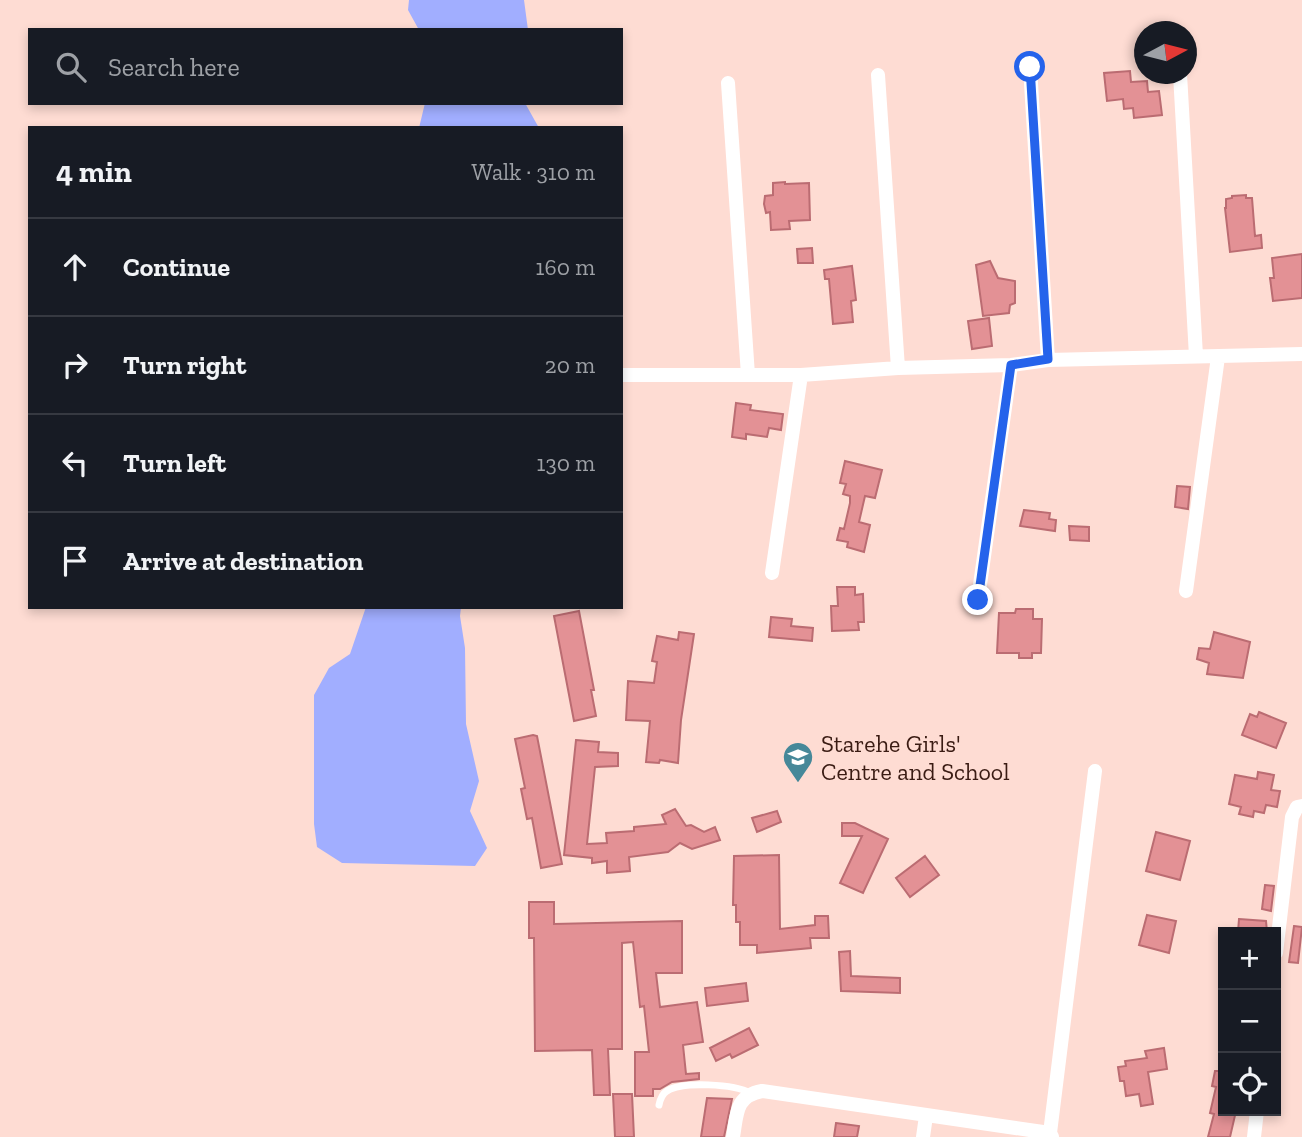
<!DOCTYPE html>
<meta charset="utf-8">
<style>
body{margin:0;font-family:"Zilla Slab",serif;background:#242831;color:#f1f3f6}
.controls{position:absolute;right:21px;bottom:21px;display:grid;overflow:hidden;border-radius:0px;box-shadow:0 4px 10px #0003}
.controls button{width:63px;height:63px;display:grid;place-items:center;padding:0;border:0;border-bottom:2px solid #363941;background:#171b24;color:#f1f3f6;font:35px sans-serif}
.compass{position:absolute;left:1134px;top:21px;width:63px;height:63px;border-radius:50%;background:#171b24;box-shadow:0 4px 10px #0003;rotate:83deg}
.stop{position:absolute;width:21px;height:21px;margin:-16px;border:5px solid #2563eb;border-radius:50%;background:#fff}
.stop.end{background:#2563eb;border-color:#fff;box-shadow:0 2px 7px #0008}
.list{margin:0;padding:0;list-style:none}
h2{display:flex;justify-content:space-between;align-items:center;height:91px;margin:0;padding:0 28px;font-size:30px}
h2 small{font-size:23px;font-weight:400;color:#9ea1a6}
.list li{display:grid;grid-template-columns:46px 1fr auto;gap:21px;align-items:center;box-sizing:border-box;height:98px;padding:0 28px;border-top:2px solid #363941}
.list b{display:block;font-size:26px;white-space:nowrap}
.list em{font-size:23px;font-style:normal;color:#9ea1a6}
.icon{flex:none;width:38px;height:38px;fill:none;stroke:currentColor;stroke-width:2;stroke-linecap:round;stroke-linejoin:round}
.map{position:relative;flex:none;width:1302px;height:1137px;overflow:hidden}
.search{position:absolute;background:#171b24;box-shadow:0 4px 10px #0003;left:28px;top:28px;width:595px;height:77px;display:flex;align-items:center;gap:18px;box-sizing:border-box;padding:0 24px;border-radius:0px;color:#9ea1a6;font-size:26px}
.panel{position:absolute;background:#171b24;box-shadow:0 4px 10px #0003;left:28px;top:126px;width:595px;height:483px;border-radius:0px}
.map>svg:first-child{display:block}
.water{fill:#a1aeff}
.building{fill:#e39195;stroke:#bb6c72;stroke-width:2}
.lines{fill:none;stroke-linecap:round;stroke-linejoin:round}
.lane{stroke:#fff;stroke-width:7}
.street{stroke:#fff;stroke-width:14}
.route{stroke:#2563eb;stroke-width:9}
.labels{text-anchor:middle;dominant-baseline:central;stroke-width:7;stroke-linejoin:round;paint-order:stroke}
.poi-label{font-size:24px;fill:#3a1b13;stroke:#fedcd3;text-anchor:start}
</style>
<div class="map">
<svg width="1302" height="1137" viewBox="0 0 1302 1137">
<rect width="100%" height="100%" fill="#fedcd3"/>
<path class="water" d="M 409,0 L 524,0 L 528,30 L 419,30 L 408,10 Z
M 425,103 L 525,103 L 539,128 L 419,128 Z
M 366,607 L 461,607 L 460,616 L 465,648 L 466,724 L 479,781 L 470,811 L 487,848 L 475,866 L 342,863 L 317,847 L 314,824 L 314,695 L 329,668 L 350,654 Z"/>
<path class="building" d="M 1130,71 L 1131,82 L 1147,81 L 1148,92 L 1159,91 L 1162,115 L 1134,118 L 1133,108 L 1124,109 L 1123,99 L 1107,101 L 1104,73 Z
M 785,182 L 785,184 L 809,183 L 810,220 L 789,221 L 790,229 L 771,230 L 770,212 L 766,213 L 764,204 L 765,196 L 773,195 L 773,183 Z
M 1246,195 L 1246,198 L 1252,198 L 1255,236 L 1261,235 L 1262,248 L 1230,252 L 1225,208 L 1226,208 L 1226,199 L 1232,198 L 1232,196 Z
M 812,248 L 813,263 L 798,263 L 797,249 Z
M 1302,254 L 1302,298 L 1273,301 L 1270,278 L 1274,278 L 1272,258 Z
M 990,261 L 998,278 L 1015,281 L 1015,303 L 1010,305 L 1009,313 L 983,316 L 976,265 Z
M 852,266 L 856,300 L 851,301 L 853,322 L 833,324 L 829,279 L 825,279 L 824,270 Z
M 989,318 L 992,346 L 972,349 L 968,321 Z
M 736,403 L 751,405 L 750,410 L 783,414 L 781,430 L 769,428 L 767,437 L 746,434 L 746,439 L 732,437 Z
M 845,461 L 882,470 L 875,498 L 865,496 L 859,522 L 870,525 L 864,552 L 847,547 L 848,542 L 837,540 L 840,528 L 844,529 L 850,503 L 850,496 L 843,494 L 846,484 L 840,483 Z
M 1177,486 L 1190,487 L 1188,509 L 1175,507 Z
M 1024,510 L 1050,513 L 1049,519 L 1056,520 L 1055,531 L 1020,526 Z
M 1069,526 L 1089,527 L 1089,541 L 1070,540 Z
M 837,587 L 855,587 L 855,595 L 863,594 L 864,622 L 858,622 L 859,630 L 832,631 L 831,606 L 838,606 Z
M 1016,609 L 1033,609 L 1033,619 L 1042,619 L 1041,653 L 1032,653 L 1032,658 L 1019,658 L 1019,653 L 997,653 L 999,613 L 1015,613 Z
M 579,611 L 594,690 L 591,690 L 596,716 L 574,721 L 554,616 Z
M 771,617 L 792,619 L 791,626 L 813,628 L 812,641 L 769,637 Z
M 679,632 L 694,634 L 681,720 L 678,763 L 660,760 L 659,763 L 646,762 L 650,721 L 626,720 L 628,681 L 654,683 L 657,662 L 652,661 L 657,636 L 678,640 Z
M 1214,632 L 1250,642 L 1243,678 L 1207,674 L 1209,663 L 1197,659 L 1199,648 L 1210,649 Z
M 1259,712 L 1286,723 L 1276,748 L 1242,735 L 1250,714 L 1257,717 Z
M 533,735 L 537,736 L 562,864 L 541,868 L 532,818 L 527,819 L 521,789 L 525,788 L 515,739 Z
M 576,740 L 599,742 L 598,752 L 618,753 L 618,766 L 595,767 L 587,844 L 607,843 L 606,833 L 634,831 L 634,827 L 666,824 L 662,815 L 675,809 L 686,826 L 691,825 L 704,832 L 715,827 L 720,840 L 692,849 L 680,843 L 668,852 L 629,857 L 630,871 L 607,873 L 607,861 L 592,863 L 592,858 L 564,855 Z
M 1258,772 L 1274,775 L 1271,790 L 1280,791 L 1277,807 L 1266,805 L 1264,813 L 1254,811 L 1253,817 L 1239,814 L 1241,807 L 1229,804 L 1235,775 L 1257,779 Z
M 777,811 L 781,822 L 757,832 L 752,818 Z
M 842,823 L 855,823 L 888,839 L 863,893 L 840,883 L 862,836 L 842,836 Z
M 1156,832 L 1190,841 L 1180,880 L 1146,871 Z
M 779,855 L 780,929 L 815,925 L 815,916 L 828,916 L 829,938 L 810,938 L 811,948 L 757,953 L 757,945 L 740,945 L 740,922 L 736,922 L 736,905 L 733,905 L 734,856 Z
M 925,856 L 939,875 L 910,897 L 896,878 Z
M 1265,885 L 1274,886 L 1271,911 L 1262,909 Z
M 529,902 L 554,902 L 554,924 L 682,921 L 682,973 L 656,973 L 660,1007 L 697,1002 L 703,1042 L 683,1045 L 686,1074 L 699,1073 L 699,1079 L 672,1082 L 660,1089 L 653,1089 L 653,1096 L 635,1096 L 635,1052 L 649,1052 L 644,1006 L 640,1007 L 633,942 L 622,943 L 622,1049 L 608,1049 L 610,1095 L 594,1095 L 592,1050 L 535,1051 L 534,938 L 529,938 Z
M 1147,915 L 1176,921 L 1169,953 L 1139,945 Z
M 1239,919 L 1266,921 L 1267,932 L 1238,932 Z
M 1294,926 L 1302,927 L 1298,963 L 1289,962 Z
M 850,951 L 851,976 L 900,978 L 900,993 L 841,991 L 839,952 Z
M 746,983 L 748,1001 L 707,1006 L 705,988 Z
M 749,1028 L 758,1045 L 732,1058 L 730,1054 L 716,1061 L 710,1048 Z
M 1164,1048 L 1167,1069 L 1148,1072 L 1153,1104 L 1141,1106 L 1139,1094 L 1126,1096 L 1124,1081 L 1120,1081 L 1118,1067 L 1126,1066 L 1125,1061 L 1147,1058 L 1145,1051 Z
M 1215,1071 L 1223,1071 L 1223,1111 L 1236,1111 L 1230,1137 L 1208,1137 L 1214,1114 L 1210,1113 L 1216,1087 L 1212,1086 Z
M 613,1094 L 632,1094 L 634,1137 L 615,1137 Z
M 707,1098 L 732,1099 L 724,1137 L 701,1137 Z
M 836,1123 L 859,1126 L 857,1137 L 834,1137 Z"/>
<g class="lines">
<path class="lane" d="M 659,1105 C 660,1100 662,1094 667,1091 C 682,1081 735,1084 750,1093"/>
<path class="street" d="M 1030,67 L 1048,360
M 1180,74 L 1196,356
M 878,75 L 898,368
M 728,83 L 748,375
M 621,375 L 801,375 L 898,368 L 1011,365 L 1048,360 L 1302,354
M 772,573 L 801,375
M 1186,591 L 1218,357
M 978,599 L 1011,365
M 1276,953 L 1292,817 L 1297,807 L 1302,806
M 1050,1133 L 1095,771
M 733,1137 C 737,1114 735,1096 762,1091 L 1050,1133 L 1052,1137
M 923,1137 L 926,1116
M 1254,1137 L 1257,1111"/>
</g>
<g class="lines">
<path class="route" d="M 978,600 L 1011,365 L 1048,359 L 1030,67"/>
</g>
<defs>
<g id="school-pin" transform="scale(1.575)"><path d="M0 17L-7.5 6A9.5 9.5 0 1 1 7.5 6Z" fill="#468899" stroke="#fedcd3"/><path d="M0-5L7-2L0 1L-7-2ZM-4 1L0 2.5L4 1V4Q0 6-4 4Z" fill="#fff"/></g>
</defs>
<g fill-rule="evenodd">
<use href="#school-pin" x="798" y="757"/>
</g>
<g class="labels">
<g class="poi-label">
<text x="821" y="743">Starehe Girls'<tspan x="821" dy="28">Centre and School</tspan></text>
</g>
</g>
</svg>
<div class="controls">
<button>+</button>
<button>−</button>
<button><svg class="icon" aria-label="locate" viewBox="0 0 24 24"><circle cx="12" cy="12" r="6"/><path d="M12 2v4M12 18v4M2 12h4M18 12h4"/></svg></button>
</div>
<svg class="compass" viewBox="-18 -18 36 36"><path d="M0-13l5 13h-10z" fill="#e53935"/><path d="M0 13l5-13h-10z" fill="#9ea1a6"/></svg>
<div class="stop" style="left:1030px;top:67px"></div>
<div class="stop end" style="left:978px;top:600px"></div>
<div class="search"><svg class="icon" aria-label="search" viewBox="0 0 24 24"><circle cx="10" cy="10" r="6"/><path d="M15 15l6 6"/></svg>Search here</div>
<section class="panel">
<h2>4 min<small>Walk · 310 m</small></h2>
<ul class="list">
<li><svg class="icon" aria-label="ahead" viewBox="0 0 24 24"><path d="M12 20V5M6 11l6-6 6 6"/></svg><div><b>Continue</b></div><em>160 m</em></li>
<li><svg class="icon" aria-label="right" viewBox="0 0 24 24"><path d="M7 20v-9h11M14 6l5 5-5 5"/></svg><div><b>Turn right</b></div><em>20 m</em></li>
<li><svg class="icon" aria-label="left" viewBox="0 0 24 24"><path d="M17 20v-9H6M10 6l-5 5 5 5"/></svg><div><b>Turn left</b></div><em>130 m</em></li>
<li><svg class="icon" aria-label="arrive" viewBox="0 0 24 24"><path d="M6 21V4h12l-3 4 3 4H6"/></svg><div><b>Arrive at destination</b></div></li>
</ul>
</section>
</div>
